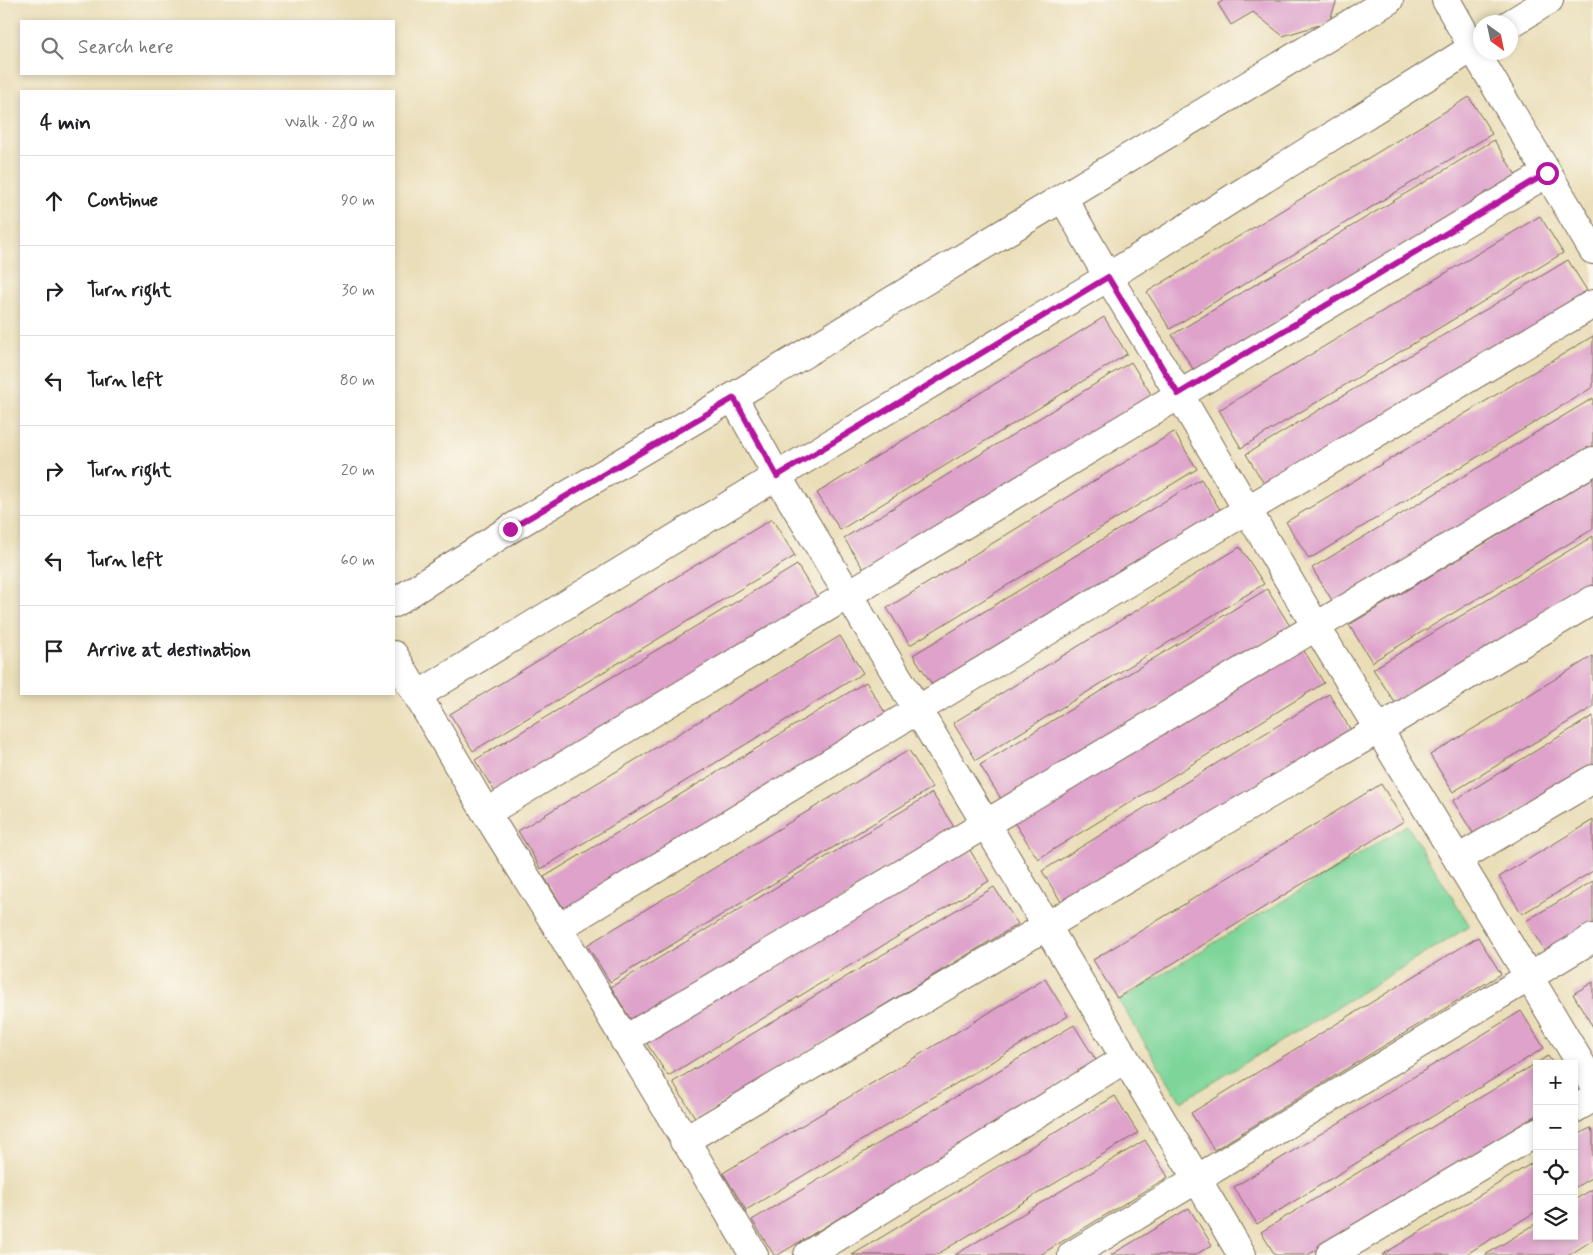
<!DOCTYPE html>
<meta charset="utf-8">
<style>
body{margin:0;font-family:Mynerve,sans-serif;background:#f6f6f6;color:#202124}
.controls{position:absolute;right:15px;bottom:15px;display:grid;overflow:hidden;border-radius:0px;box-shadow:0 2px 8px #0003}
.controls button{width:45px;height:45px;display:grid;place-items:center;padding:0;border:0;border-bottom:1px solid #e0e0e0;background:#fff;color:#202124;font:25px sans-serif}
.compass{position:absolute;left:1473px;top:15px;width:45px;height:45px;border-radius:50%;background:#fff;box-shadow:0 2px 8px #0003;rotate:147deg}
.stop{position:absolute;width:15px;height:15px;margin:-11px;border:4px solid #b5179e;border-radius:50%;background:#fff}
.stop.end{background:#b5179e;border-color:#fff;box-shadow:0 1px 5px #0008}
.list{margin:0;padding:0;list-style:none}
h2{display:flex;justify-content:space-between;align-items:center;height:65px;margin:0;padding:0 20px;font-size:21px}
h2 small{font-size:16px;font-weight:400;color:#757577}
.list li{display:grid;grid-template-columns:32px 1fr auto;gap:15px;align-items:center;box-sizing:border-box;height:90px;padding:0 20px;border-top:1px solid #e0e0e0}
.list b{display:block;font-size:19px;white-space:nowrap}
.list em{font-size:16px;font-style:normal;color:#757577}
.icon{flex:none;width:28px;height:28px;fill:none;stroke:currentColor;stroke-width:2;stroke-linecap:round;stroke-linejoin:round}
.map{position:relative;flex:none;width:1593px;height:1255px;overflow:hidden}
.search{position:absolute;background:#fff;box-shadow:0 2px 8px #0003;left:20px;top:20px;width:375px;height:55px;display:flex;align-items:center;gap:12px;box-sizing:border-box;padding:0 18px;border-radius:0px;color:#757577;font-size:19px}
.panel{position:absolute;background:#fff;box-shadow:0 2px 8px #0003;left:20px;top:90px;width:375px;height:605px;border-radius:0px}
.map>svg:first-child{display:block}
.green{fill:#7dd59a;stroke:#5c805c}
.building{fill:#dea2cb}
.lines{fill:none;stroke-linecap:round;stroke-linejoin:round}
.street-casing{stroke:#786954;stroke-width:30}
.street{stroke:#fff;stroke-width:28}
.route{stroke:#b5179e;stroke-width:6}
</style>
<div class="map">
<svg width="1593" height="1255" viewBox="0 0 1593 1255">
<rect width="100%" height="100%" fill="#fbf7ec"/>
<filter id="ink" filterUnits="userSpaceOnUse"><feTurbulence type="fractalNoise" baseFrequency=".02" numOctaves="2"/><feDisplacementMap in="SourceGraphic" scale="10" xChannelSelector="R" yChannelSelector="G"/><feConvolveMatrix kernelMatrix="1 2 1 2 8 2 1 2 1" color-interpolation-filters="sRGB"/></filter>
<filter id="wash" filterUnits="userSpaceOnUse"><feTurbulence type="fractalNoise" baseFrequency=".0096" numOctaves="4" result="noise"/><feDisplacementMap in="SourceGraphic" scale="20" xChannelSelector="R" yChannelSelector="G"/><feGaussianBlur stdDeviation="1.12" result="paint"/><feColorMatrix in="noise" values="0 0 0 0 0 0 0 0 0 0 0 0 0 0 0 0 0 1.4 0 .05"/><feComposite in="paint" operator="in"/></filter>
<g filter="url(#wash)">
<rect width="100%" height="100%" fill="#eadeb9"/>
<path class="green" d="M 1407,825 L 1470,926 L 1181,1102 L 1119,1001 Z"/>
<g id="blocks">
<path class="building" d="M 1224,0 L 1337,0 L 1329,22 L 1283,36 L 1253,12 L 1231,25 L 1218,4 Z
M 1469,97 L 1492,134 L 1170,329 L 1147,292 Z
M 1494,140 L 1517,177 L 1195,372 L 1172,335 Z
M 1540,216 L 1563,253 L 1241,448 L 1219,410 Z
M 1568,260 L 1591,297 L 1269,492 L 1246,454 Z
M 1104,317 L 1127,354 L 840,530 L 817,493 Z
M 1593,336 L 1593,387 L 1309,559 L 1286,522 Z
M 1131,362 L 1154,399 L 867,575 L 844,538 Z
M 1593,398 L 1593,449 L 1335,605 L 1312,568 Z
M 1174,432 L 1197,469 L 910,645 L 887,608 Z
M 1593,478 L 1593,529 L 1372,662 L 1349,625 Z
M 1201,479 L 1224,516 L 937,692 L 913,655 Z
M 772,519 L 795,556 L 473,751 L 450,714 Z
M 1593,536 L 1593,587 L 1397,706 L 1373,669 Z
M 1240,547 L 1264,584 L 976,760 L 953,723 Z
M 797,565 L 820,602 L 498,797 L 475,760 Z
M 1267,589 L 1290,626 L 1003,802 L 980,765 Z
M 840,636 L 863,673 L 541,869 L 518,831 Z
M 1301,646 L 1324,683 L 1038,859 L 1014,822 Z
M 1593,656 L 1593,707 L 1453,792 L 1430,755 Z
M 866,682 L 889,719 L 567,914 L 544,877 Z
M 1329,694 L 1352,732 L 1065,908 L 1042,871 Z
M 1593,716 L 1593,767 L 1476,838 L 1453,801 Z
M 909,750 L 932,788 L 610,982 L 587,945 Z
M 1381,784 L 1404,821 L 1117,998 L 1093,960 Z
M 932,793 L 956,830 L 634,1025 L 611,987 Z
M 1593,820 L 1593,871 L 1522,914 L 1499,877 Z
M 966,844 L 989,881 L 668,1076 L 644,1039 Z
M 1593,881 L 1593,932 L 1549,958 L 1526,921 Z
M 994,887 L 1018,924 L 696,1119 L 673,1082 Z
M 1478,937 L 1501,974 L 1214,1150 L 1191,1113 Z
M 1045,979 L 1068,1016 L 746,1210 L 723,1173 Z
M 1593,982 L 1593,1027 L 1573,994 Z
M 1521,1011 L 1544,1048 L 1257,1224 L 1234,1187 Z
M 1074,1025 L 1097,1062 L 778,1255 L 774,1255 L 752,1220 Z
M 1548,1056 L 1553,1064 L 1537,1064 L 1537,1115 L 1308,1255 L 1275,1255 L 1261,1232 Z
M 1115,1096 L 1138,1133 L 936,1255 L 852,1255 Z
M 1590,1128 L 1593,1133 L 1593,1177 L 1574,1188 L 1574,1137 Z
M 1145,1140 L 1168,1177 L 1040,1255 L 955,1255 Z
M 1537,1160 L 1537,1211 L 1465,1255 L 1382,1255 Z
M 1593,1189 L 1593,1240 L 1569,1255 L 1485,1255 L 1537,1223 L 1537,1236 L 1574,1236 L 1574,1200 Z
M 1189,1208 L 1212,1245 L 1195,1255 L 1111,1255 Z"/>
</g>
</g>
<g filter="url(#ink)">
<use href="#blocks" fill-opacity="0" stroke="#786954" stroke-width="1"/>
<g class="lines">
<g class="street-casing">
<path id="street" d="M 1446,0 L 1473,48 L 1593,250
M 1510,24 L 1549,0
M 1063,198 L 1108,277 L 1179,394 L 1317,628 L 1529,977 L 1593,1084
M 733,397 L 777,476 L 986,824 L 1242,1255
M 394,603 L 510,529 L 733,397 L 1389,0
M 394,655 L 486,813 L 558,928 L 754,1255
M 418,695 L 777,476 L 1108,277 L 1480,43
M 486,813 C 840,600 1193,385 1547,173
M 1458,859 L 1593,779
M 558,928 L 1247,510 L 1593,304
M 624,1040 L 1593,461
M 1574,1109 L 1593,1098
M 684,1141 L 1379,729 L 1593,600
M 808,1255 L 1125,1059
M 1072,1255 L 1593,938
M 1330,1255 L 1537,1132"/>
</g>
<use href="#street" class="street"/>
</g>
</g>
<g class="lines" filter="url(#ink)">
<path class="route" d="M 510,529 L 734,398 L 777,476 L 1108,277 L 1178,394 L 1547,173"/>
</g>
</svg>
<div class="controls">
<button>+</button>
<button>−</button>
<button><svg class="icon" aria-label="locate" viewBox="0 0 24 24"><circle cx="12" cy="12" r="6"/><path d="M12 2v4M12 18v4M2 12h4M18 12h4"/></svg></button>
<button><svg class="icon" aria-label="layers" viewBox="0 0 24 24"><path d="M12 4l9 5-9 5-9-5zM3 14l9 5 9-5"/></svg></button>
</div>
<svg class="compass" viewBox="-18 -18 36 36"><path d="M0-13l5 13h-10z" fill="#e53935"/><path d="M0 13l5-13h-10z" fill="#757577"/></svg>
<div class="stop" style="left:1547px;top:173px"></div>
<div class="stop end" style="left:510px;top:529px"></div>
<div class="search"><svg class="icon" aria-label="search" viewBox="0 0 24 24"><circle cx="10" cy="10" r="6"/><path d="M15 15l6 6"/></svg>Search here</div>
<section class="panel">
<h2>4 min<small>Walk · 280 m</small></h2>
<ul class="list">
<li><svg class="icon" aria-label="ahead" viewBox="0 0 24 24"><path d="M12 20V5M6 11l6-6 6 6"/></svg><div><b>Continue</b></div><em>90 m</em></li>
<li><svg class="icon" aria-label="right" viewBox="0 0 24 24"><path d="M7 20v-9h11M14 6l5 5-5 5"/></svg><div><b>Turn right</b></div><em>30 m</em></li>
<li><svg class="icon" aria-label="left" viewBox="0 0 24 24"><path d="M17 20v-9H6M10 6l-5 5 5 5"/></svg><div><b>Turn left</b></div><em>80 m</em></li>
<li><svg class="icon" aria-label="right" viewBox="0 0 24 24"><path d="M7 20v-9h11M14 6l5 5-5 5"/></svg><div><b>Turn right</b></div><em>20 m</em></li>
<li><svg class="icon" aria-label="left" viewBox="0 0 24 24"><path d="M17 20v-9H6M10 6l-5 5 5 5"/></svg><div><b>Turn left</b></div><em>60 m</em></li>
<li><svg class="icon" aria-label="arrive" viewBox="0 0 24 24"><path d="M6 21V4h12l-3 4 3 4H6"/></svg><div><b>Arrive at destination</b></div></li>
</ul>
</section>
</div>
